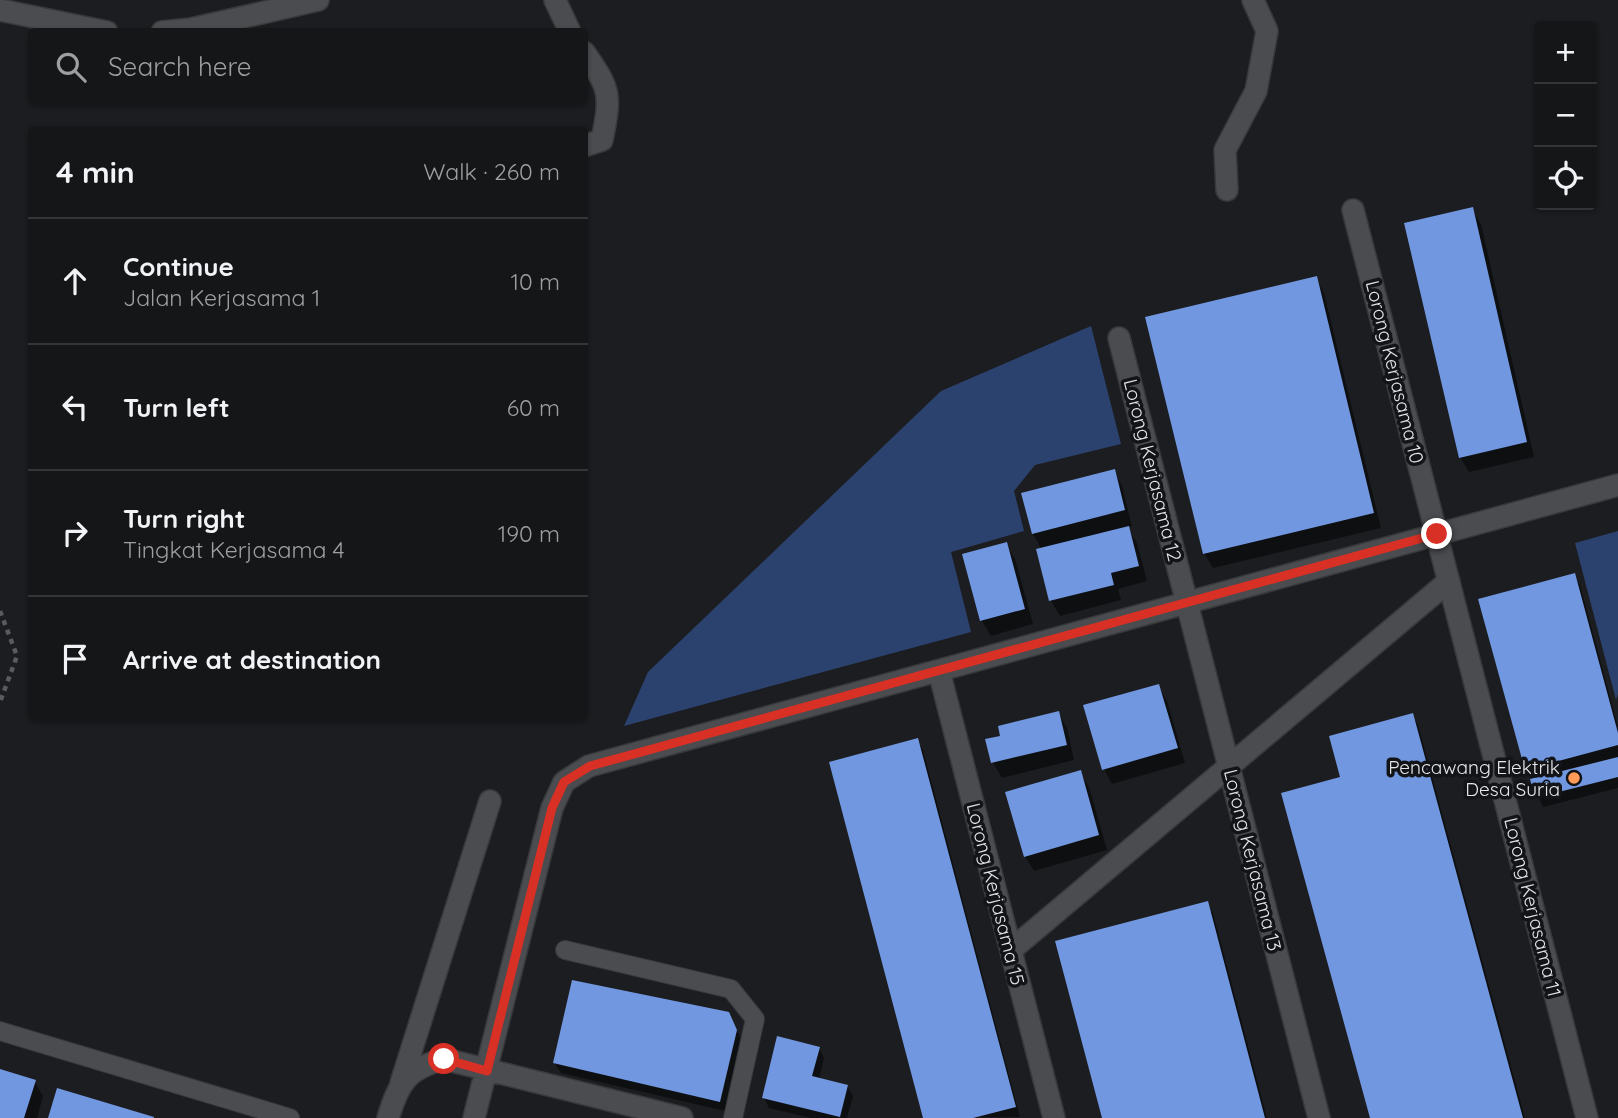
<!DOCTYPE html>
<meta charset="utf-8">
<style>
body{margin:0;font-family:Quicksand,sans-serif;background:#222325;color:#f1f3f6}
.controls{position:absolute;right:21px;top:21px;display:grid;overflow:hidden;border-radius:7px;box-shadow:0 2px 5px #0004}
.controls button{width:63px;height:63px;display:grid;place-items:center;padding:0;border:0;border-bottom:2px solid #343537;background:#151618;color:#f1f3f6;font:35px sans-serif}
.stop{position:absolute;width:21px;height:21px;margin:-16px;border:5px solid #d93025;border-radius:50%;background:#fff}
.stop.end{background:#d93025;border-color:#fff;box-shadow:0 2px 7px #0008}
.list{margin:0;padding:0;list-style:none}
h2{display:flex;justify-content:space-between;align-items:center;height:91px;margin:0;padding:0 28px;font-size:30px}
h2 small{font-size:23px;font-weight:400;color:#9d9fa2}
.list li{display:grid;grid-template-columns:46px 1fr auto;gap:21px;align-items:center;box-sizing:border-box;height:126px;padding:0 28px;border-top:2px solid #343537}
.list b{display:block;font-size:26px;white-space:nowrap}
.list p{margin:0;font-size:23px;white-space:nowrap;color:#9d9fa2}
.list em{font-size:23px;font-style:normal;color:#9d9fa2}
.icon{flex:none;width:38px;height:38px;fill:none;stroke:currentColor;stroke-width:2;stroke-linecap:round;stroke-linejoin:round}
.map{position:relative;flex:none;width:1618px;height:1118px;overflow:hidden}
.search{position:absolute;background:#151618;box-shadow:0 2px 5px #0004;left:28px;top:28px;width:560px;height:77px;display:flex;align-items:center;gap:18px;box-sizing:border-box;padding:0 24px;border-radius:7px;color:#9d9fa2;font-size:26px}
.panel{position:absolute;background:#151618;box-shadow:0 2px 5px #0004;left:28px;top:126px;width:560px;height:595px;border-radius:7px}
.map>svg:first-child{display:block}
.green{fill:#2c426e}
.shadow{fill:#0007}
.building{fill:#7197e0}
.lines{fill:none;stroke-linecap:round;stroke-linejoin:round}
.lane-casing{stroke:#37393b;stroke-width:20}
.street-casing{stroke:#37393b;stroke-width:24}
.path{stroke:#5a5b5e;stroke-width:4.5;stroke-dasharray:5 5;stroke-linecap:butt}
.lane{stroke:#4a4c50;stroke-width:18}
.street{stroke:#4a4c50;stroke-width:21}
.route{stroke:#d93025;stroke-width:9}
.poi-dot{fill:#fe9b59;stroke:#131417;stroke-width:2.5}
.labels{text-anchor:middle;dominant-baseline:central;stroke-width:7;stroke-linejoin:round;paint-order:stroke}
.street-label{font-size:19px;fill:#e6e7ea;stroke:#131417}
.poi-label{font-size:19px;fill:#e6e7ea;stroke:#131417;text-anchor:end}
</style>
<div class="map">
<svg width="1618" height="1118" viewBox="0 0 1618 1118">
<rect width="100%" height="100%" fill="#1c1d20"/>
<path class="green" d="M 1091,326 L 1121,444 L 1035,465 L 1014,491 L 1024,531 L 951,552 L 971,632 L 624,726 L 648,672 L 941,391 Z
M 1618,531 L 1618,694 L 1616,700 L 1575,543 Z"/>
<path class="shadow" d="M 1472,209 L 1481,224 L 1534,457 L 1469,472 L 1460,457 Z
M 1316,278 L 1324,293 L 1381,528 L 1213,568 L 1204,553 Z
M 1114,471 L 1122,486 L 1132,526 L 1127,527 L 1137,543 L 1147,581 L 1118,589 L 1121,600 L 1060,616 L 1051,601 L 1038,551 L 1042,550 L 1033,534 Z
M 1006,544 L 1015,559 L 1033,624 L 991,636 L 982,621 L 964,555 Z
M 1574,575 L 1580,585 L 1618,727 L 1618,788 L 1543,807 L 1527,769 Z
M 1158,686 L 1167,701 L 1185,763 L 1112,784 L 1104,769 Z
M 1058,713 L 1067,728 L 1074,760 L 1002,778 L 993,763 L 987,741 Z
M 1412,715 L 1418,725 L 1525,1118 L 1372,1118 L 1342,778 Z
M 917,740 L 923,750 L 1020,1117 L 925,1118 Z
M 1080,772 L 1089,787 L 1107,850 L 1034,871 L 1025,856 Z
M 1207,904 L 1213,913 L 1267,1118 L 1104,1118 Z
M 734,1024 L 742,1041 L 725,1111 L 561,1073 L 555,1063 Z
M 819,1048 L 824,1058 L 819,1080 L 847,1086 L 853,1096 L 847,1118 L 811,1118 L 769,1108 L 764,1098 Z
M 0,1071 L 34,1081 L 43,1096 L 37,1118 L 0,1118 Z"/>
<path class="building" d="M 1473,207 L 1527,442 L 1459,458 L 1404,223 Z
M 1317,276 L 1374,513 L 1203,554 L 1145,317 Z
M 1115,469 L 1125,510 L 1032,534 L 1021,493 Z
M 1129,526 L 1139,566 L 1111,573 L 1114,585 L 1049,601 L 1036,549 Z
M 1007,542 L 1025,609 L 980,621 L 962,554 Z
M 1575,573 L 1618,733 L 1618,745 L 1525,770 L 1478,599 Z
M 1159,684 L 1178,748 L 1102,770 L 1083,705 Z
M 1059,711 L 1067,745 L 991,763 L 985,739 L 1000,736 L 998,726 Z
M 1413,713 L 1523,1118 L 1370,1118 L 1281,793 L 1340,777 L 1329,736 Z
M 918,738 L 1016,1107 L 973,1118 L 923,1118 L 829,762 Z
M 1618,757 L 1618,777 L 1535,798 L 1530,779 Z
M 1081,770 L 1099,835 L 1024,857 L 1005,792 Z
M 1208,901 L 1265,1118 L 1102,1118 L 1055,941 Z
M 572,980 L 729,1012 L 737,1030 L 720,1102 L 553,1063 Z
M 777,1036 L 820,1047 L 812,1076 L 848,1085 L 840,1117 L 762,1098 Z
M 0,1069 L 36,1080 L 24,1118 L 0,1118 Z
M 57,1088 L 154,1117 L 154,1118 L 48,1118 Z"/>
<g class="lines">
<g class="lane-casing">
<path id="lane" d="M 565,950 L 731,989 L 755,1019 L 733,1118
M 0,1031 L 290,1118"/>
</g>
<g class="street-casing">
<path id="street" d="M 555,0 L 570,32
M 0,10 L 107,32
M 162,32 L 191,29 L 318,0
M 584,52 C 611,90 611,95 602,140 L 584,146
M 1227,190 L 1225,150 L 1256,91 L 1267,31 L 1253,0
M 1353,210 L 1587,1118
M 1119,338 L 1319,1118
M 939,671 L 1054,1118
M 1011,950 L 1449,581
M 401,1083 L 490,801
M 388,1118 C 399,1082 407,1069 444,1059 L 682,1118
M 474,1118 L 552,808 L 564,782 L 589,766 L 1618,485"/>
</g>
<path class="path" d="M 0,611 L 17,656 L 0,702"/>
<use href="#lane" class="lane"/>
<use href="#street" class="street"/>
</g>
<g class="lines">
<path class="route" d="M 444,1059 L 487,1071 L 552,808 L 564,782 L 590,766 L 1437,534"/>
</g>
<circle class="poi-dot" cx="1574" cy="778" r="7"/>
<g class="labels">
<g class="street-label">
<text transform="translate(1395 372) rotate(76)">Lorong Kerjasama 10</text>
<text transform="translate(1153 470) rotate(76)">Lorong Kerjasama 12</text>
<text transform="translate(1253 860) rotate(76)">Lorong Kerjasama 13</text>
<text transform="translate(996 894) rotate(76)">Lorong Kerjasama 15</text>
<text transform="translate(1533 907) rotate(76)">Lorong Kerjasama 11</text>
</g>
<g class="poi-label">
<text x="1560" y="767">Pencawang Elektrik<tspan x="1560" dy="22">Desa Suria</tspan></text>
</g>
</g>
</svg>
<div class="controls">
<button>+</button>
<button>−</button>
<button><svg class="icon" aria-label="locate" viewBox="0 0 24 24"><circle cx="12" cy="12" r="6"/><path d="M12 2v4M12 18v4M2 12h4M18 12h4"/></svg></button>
</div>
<div class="stop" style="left:444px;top:1059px"></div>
<div class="stop end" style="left:1437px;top:534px"></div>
<div class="search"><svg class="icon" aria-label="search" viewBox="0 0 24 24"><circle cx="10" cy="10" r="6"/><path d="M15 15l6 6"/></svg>Search here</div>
<section class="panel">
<h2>4 min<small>Walk · 260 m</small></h2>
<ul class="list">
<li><svg class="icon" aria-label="ahead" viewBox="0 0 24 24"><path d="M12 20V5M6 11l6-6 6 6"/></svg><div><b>Continue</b><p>Jalan Kerjasama 1</p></div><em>10 m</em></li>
<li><svg class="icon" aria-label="left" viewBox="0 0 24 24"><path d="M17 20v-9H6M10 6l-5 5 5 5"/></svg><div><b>Turn left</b></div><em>60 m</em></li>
<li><svg class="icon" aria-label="right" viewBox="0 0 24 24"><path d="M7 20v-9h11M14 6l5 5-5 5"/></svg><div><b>Turn right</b><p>Tingkat Kerjasama 4</p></div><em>190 m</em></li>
<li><svg class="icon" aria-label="arrive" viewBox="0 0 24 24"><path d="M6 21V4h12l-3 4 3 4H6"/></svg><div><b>Arrive at destination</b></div></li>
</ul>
</section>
</div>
